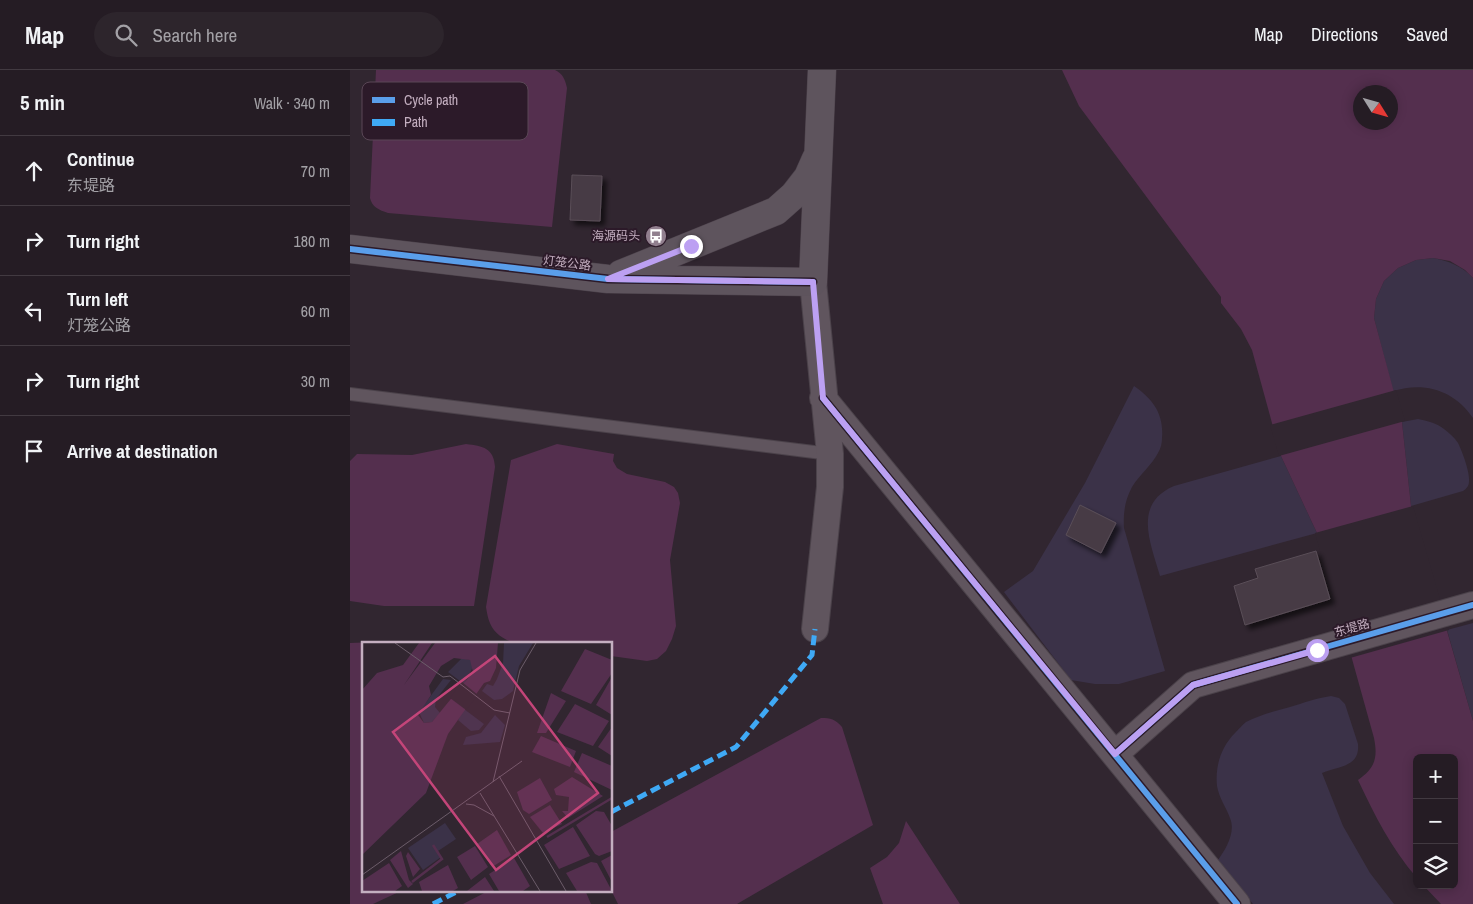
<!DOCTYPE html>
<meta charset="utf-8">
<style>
body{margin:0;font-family:"Archivo Narrow","Noto Sans SC",sans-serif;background:#2d252c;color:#f1f3f6}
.controls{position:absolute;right:15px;bottom:15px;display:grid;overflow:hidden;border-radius:8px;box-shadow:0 2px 12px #0003}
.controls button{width:45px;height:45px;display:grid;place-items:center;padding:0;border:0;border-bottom:1px solid #423a41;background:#251c24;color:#f1f3f6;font:25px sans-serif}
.compass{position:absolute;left:1003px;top:15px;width:45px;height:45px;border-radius:50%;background:#251c24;box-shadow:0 2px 12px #0003;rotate:127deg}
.stop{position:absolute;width:15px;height:15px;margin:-11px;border:4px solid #bca0f2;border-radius:50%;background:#fff}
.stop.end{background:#bca0f2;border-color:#fff;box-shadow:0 1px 5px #0008}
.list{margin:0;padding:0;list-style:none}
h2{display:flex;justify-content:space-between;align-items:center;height:65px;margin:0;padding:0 20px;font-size:21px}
h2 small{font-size:16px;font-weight:400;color:#a3a1a6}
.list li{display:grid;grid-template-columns:32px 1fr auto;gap:15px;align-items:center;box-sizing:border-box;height:70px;padding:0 20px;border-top:1px solid #423a41}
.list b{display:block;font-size:19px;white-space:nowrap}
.list p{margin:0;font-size:16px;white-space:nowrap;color:#a3a1a6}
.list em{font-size:16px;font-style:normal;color:#a3a1a6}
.icon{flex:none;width:28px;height:28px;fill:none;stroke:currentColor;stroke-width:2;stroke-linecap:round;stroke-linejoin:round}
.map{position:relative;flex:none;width:1123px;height:834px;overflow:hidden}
header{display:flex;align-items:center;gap:30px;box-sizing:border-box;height:70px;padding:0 25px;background:#251c24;border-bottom:1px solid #423a41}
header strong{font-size:24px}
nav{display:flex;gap:28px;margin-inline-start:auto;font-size:18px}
.search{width:350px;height:45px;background:#2d252c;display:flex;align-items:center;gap:12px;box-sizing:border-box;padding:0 18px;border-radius:28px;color:#a3a1a6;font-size:19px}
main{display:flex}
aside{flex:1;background:#251c24}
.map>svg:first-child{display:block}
.green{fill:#3b3248}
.water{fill:#542f4e;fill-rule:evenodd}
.pier{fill:#312630}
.building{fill:#473b44;stroke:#5a4e58;filter:url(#shadow)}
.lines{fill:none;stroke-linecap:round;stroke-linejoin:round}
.lane-casing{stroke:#4b424a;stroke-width:14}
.street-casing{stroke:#4b424a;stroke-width:28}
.secondary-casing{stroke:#4b414a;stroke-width:29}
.lane{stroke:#60555e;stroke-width:12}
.street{stroke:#60555e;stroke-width:26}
.secondary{stroke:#5e545d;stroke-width:28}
.quiet{stroke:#3fa9f5;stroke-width:5;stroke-dasharray:10 5;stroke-linecap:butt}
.cycleway-casing{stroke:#2c1a29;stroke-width:9}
.cycleway{stroke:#5a9eea;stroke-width:6}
.route{stroke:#bca0f2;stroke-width:6}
.labels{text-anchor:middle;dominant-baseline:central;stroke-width:4;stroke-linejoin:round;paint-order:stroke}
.poi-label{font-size:12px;fill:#c4afc0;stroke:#2c1a29;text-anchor:end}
.street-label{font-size:12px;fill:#c4afc0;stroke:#2c1a29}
.inset-river{fill:none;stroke:#542f4e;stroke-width:2.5}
.inset-road{fill:none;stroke:#6c5d6a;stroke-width:1}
.view{fill:#c34579;fill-opacity:0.15;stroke:#c34579;stroke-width:2.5}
.inset-edge{fill:none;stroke:#c4afc0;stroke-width:2.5}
.key{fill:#2c1a29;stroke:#5a4756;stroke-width:1}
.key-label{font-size:14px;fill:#c4afc0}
</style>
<header>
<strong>Map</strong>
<div class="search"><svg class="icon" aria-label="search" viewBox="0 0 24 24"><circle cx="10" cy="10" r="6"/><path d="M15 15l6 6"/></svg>Search here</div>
<nav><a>Map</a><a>Directions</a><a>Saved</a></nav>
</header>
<main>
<aside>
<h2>5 min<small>Walk · 340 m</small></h2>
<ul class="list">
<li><svg class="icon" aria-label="ahead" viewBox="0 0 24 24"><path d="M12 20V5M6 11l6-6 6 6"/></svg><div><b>Continue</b><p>东堤路</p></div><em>70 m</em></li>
<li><svg class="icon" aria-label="right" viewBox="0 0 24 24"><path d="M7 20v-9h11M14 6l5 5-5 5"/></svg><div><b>Turn right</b></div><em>180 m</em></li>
<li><svg class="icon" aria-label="left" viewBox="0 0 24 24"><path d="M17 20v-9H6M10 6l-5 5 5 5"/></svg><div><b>Turn left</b><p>灯笼公路</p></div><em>60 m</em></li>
<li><svg class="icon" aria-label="right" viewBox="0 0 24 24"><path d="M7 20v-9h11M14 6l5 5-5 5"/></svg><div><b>Turn right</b></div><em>30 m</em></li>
<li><svg class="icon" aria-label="arrive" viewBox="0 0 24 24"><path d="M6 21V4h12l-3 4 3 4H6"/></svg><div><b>Arrive at destination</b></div></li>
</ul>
</aside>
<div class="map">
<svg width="1123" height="834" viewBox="0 0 1123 834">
<defs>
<filter id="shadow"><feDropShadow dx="4.5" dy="4.5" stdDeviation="2.5" flood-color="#0009"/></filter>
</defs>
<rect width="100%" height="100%" fill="#312630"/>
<path class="green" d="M 1083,188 C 1099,191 1112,196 1123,208 L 1123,348 C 1105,321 1075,311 1043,321 L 1024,248 L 1026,229 L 1034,211 L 1048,198 L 1066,190 Z
M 784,316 C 803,329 814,344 812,368 C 812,373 811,378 808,383 C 802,395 790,404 782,417 C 775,430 773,443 774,458 L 815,601 L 769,614 L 745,614 L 721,610 L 654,522 L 683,501 L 735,413 Z
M 1068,349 C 1077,351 1087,353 1094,359 C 1099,363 1104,367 1108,373 C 1112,381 1120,402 1119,411 C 1119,416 1117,418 1113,421 L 1061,436 L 1052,352 Z
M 931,386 L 967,463 L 810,506 C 801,474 782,434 824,416 Z
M 1123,553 L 1123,651 L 1097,560 Z
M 981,626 L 989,628 L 995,634 L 1008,674 C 1010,697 989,696 972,703 L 993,756 L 1020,803 L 1044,834 L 903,834 L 868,790 C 876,779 886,762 880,748 C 876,737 869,728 867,716 C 865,696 871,677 885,663 C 889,659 892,655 896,652 C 910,645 925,641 940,637 C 953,633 967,628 981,626 Z"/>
<path class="water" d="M 26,0 L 205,0 C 213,4 215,9 217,18 L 202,157 L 38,143 C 29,140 22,137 20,128 Z
M 712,0 L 1123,0 L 1123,208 L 1115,200 L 1100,191 L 1083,188 L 1066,190 L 1048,198 L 1034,211 L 1026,229 L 1024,248 L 1052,352 L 1061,436 L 1123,651 L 1123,834 L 1091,834 L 1073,815 L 1104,815 L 1104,688 L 1067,688 L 1067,808 C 1041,778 1025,746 1008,710 C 1025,698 1028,688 1024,668 L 967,463 L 931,386 L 902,280 L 891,259 L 871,233 L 871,227 L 729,36 ZM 1011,22 L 1040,22 L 1040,52 L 1011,52 Z
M 116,374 C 133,376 144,378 145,397 L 124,536 L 34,536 L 0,531 L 0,391 L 7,384 L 62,385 Z
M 207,374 L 264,384 L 263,391 L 267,398 L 277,404 L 315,412 L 324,417 L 328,423 L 330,433 L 320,490 L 326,556 L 322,569 L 316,581 L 307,589 L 297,591 L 261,586 L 261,573 L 164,573 C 144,565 139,557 136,537 L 161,390 Z
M 51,571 L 50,573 L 14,573 L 14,820 L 53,820 L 23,834 L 0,834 L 0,573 Z
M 471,648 C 481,648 485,649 492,657 L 523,755 L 387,834 L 268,834 L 261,820 L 261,762 Z
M 556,751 L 610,834 L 533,834 L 520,798 L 537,787 L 549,773 Z
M 140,820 L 235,820 L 241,834 L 113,834 Z"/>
<path class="pier" d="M 1046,320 L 1055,351 L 929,386 L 920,355 Z
M 1063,436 L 1099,560 L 1000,588 L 965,463 Z"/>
<path class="building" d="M 222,105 L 252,106 L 250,151 L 220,150 Z
M 730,435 L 766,453 L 751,483 L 716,465 Z
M 966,481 L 980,529 L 895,555 L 884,516 L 908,508 L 905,499 Z"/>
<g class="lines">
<g class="lane-casing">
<path id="lane" d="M 0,324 L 480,384"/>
</g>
<g class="street-casing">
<path id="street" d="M 463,212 L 480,384 L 480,417 L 465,559
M 473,328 L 887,834
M 765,684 L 843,615 L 1123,535"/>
</g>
<g class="secondary-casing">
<path id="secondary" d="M 0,179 L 258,209 L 463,212 L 472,0
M 271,204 L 426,141 L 444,125 L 458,107 L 466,89"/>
</g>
<use href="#lane" class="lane"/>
<use href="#street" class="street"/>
<use href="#secondary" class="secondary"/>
<path class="quiet" d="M 261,742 L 386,677 L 462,585 L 465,559
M 83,834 L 110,820"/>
<g class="cycleway-casing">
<path id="cycleway" d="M 0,179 L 258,209 L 463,212
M 473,328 L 887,834
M 765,684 L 843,615 L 1123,535"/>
</g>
<use href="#cycleway" class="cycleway"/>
</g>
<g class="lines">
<path class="route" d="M 341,176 L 258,209 L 463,212 L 473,328 L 765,684 L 843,615 L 967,580"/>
</g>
<defs>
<g id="bus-disc" transform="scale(1.125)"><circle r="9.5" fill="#917f8e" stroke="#2c1a29"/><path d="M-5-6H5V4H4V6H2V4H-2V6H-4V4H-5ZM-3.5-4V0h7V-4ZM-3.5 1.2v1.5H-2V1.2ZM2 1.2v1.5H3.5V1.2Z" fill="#fff"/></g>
</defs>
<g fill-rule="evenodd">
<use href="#bus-disc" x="306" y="166"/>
</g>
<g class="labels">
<g class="poi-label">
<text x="290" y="166">海源码头</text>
</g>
<g class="street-label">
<text transform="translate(217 193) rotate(7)">灯笼公路</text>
<text transform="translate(1002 558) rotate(-16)">东堤路</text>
</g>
</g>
<g transform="translate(12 572)">
<rect width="250" height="250" fill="#312630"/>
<path d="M 142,1 L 171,1 L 157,24 L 151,49 L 140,57 L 132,58 L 120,49 L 125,42 L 131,44 L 135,37 L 141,21 ZM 100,16 L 108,18 L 112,23 L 102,42 L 86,30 ZM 81,37 L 89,38 L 74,57 L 73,65 L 78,71 L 70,80 L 62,81 L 57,70 ZM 102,67 L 122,82 L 117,88 L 109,89 L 96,78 ZM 133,73 L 143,83 L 138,100 L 101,103 L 104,95 L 119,91 ZM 83,181 L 94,197 L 76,209 L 79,215 L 61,228 L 46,206 Z" fill="#3b3248"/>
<path d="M 57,1 L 70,1 L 42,43 L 73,1 L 136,1 L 134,26 L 128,39 L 122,41 L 86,92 L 64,151 L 0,213 L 0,48 L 15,31 L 41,23 ZM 92,16 L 108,18 L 111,30 L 70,80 L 62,81 L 56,73 L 69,53 L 67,44 L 79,24 ZM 223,7 L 250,18 L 250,31 L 229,62 L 199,49 ZM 250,35 L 250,73 L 234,63 ZM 189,51 L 204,59 L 184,91 L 175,91 ZM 213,62 L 247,79 L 231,104 L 195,90 ZM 250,85 L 250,114 L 236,105 ZM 179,94 L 214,109 L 208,125 L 170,110 ZM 220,111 L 250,124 L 250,148 L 212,130 ZM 210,135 L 241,154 L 206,176 L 200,169 L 206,169 L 207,155 L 194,153 L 192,147 ZM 178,136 L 190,158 L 167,172 L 161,168 L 155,150 ZM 188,163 L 200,182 L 181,191 L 168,175 ZM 234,169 L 242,170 L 250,184 L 250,209 L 237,214 L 233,212 L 214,183 ZM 211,185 L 228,214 L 197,227 L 182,203 ZM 135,188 L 149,213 L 130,225 L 115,202 ZM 113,204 L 126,225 L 109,238 L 95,215 ZM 39,209 L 47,238 L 51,242 L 46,246 L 28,218 ZM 46,210 L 58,227 L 51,235 L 44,214 ZM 250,213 L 250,240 L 239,219 ZM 152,216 L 168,244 L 161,249 L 137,249 L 127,232 ZM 229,220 L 235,221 L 250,249 L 215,249 L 204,231 ZM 27,221 L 40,244 L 33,249 L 0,249 L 0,239 ZM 86,223 L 96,246 L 91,249 L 60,249 L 57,240 ZM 123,235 L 132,249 L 105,249 Z" fill="#542f4e" fill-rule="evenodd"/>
<path d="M 100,40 L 116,53 L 104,68 L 88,56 Z" fill="#312630"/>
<path class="inset-river" d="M 185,195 L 250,156M 50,240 L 80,217 L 71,203"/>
<path class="inset-road" d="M 33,1 L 81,35 L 88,34 L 132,68 L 148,71M 137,134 L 204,249M 131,140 L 158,28 L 174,1M 118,151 L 178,249M 104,162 L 112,163 L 132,174M 0,233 L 160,119"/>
<path class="view" d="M 133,14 L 236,151 L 134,228 L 31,90 Z"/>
<rect width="250" height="250" class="inset-edge"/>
</g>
<rect x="12" y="12" width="166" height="58" rx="8" class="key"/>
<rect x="22" y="27" width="23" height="6" fill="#5a9eea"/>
<rect x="22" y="49" width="23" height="7" fill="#3fa9f5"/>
<g class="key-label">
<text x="54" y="35">Cycle path</text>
<text x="54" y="57">Path</text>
</g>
</svg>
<div class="controls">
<button>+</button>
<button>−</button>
<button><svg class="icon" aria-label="layers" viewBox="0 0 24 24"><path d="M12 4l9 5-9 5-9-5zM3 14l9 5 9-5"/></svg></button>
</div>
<svg class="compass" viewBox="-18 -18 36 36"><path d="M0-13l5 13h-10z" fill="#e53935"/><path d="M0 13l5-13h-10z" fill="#a3a1a6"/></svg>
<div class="stop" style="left:967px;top:580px"></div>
<div class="stop end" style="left:341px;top:176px"></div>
</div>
</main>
